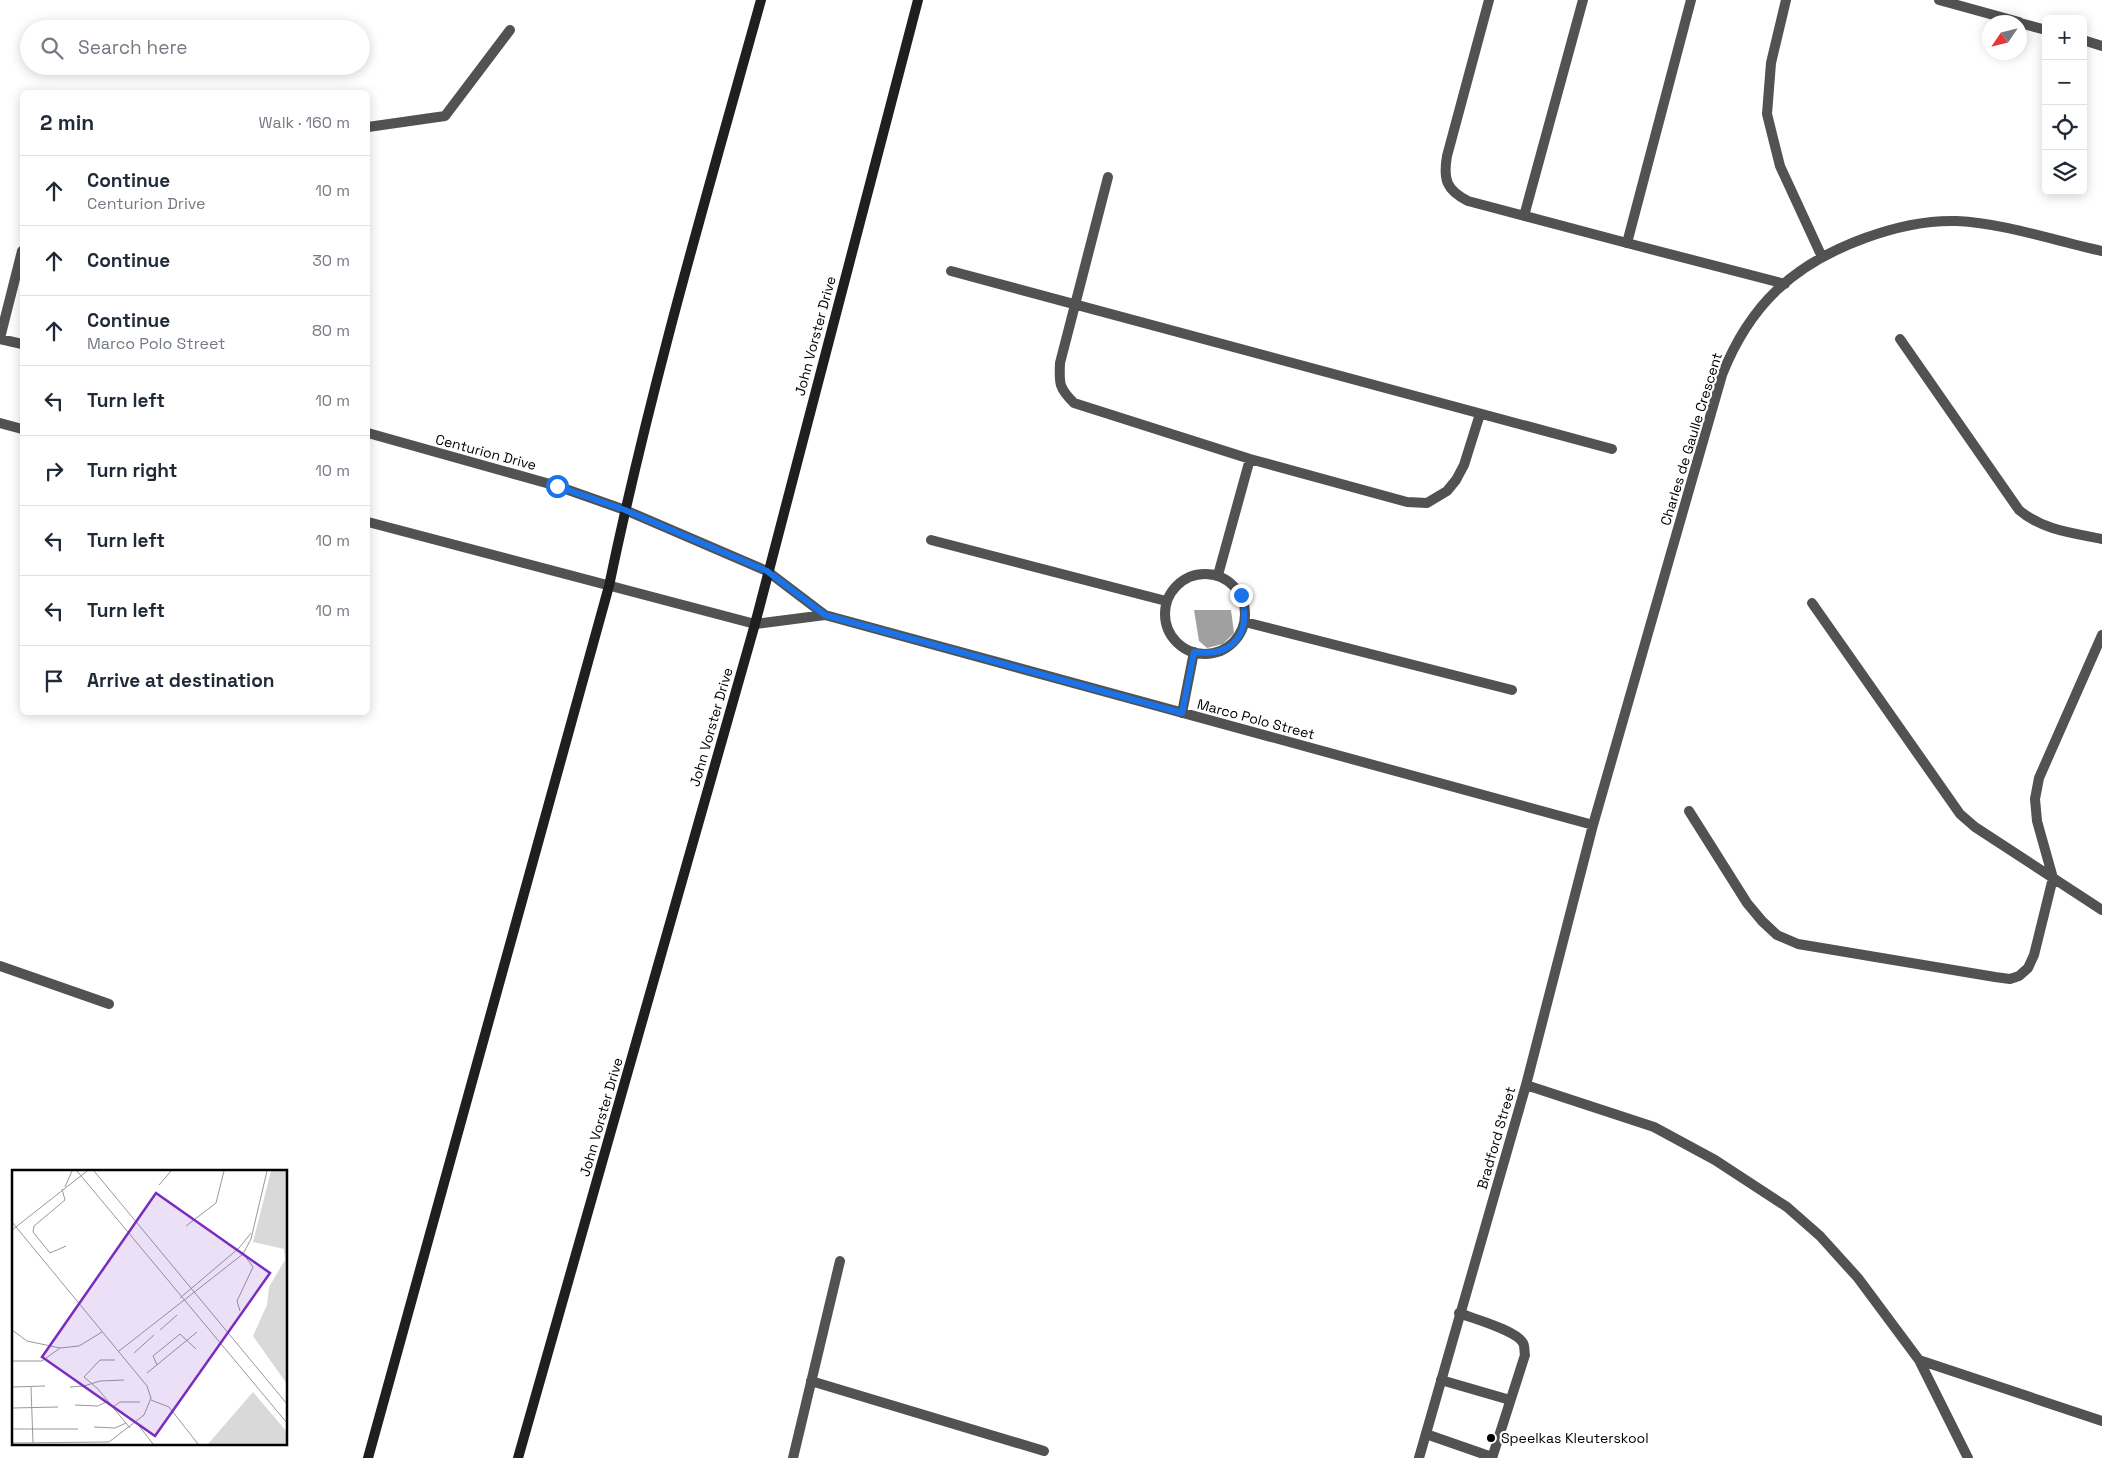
<!DOCTYPE html>
<meta charset="utf-8">
<style>
body{margin:0;font-family:"Space Grotesk",sans-serif;background:#f2f2f3;color:#1f2937}
.controls{position:absolute;right:15px;top:15px;display:grid;overflow:hidden;border-radius:8px;box-shadow:0 2px 12px #0003}
.controls button{width:45px;height:45px;display:grid;place-items:center;padding:0;border:0;border-bottom:1px solid #e0e1e3;background:#fff;color:#1f2937;font:25px sans-serif}
.compass{position:absolute;left:1982px;top:15px;width:45px;height:45px;border-radius:50%;background:#fff;box-shadow:0 2px 12px #0003;rotate:235deg}
.stop{position:absolute;width:15px;height:15px;margin:-11px;border:4px solid #1a73e8;border-radius:50%;background:#fff}
.stop.end{background:#1a73e8;border-color:#fff;box-shadow:0 1px 5px #0008}
.list{margin:0;padding:0;list-style:none}
h2{display:flex;justify-content:space-between;align-items:center;height:65px;margin:0;padding:0 20px;font-size:21px}
h2 small{font-size:16px;font-weight:400;color:#747a83}
.list li{display:grid;grid-template-columns:32px 1fr auto;gap:15px;align-items:center;box-sizing:border-box;height:70px;padding:0 20px;border-top:1px solid #e0e1e3}
.list b{display:block;font-size:19px;white-space:nowrap}
.list p{margin:0;font-size:16px;white-space:nowrap;color:#747a83}
.list em{font-size:16px;font-style:normal;color:#747a83}
.icon{flex:none;width:28px;height:28px;fill:none;stroke:currentColor;stroke-width:2;stroke-linecap:round;stroke-linejoin:round}
.map{position:relative;flex:none;width:2102px;height:1458px;overflow:hidden}
.search{position:absolute;background:#fff;box-shadow:0 2px 12px #0003;left:20px;top:20px;width:350px;height:55px;display:flex;align-items:center;gap:12px;box-sizing:border-box;padding:0 18px;border-radius:28px;color:#747a83;font-size:19px}
.panel{position:absolute;background:#fff;box-shadow:0 2px 12px #0003;left:20px;top:90px;width:350px;height:625px;border-radius:8px}
.map>svg:first-child{display:block}
.water{fill:#a0a0a0}
.lines{fill:none;stroke-linecap:round;stroke-linejoin:round}
.lane{stroke:#525252;stroke-width:10}
.street{stroke:#525252;stroke-width:10}
.secondary{stroke:#1f1f1f;stroke-width:10}
.route{stroke:#1a73e8;stroke-width:6}
.poi-dot{fill:#000;stroke:#fff;stroke-width:2}
.labels{text-anchor:middle;dominant-baseline:central;stroke-width:4.5;stroke-linejoin:round;paint-order:stroke}
.street-label{font-size:14px;fill:#000;stroke:#fff}
.poi-label{font-size:14px;fill:#000;stroke:#fff;text-anchor:start}
.inset-road{fill:none;stroke:#999;stroke-width:1}
.view{fill:#7b2cbf;fill-opacity:0.15;stroke:#7b2cbf;stroke-width:2.5}
.inset-edge{fill:none;stroke:#000;stroke-width:2.5}
</style>
<div class="map">
<svg width="2102" height="1458" viewBox="0 0 2102 1458">
<rect width="100%" height="100%" fill="#fff"/>
<path class="water" d="M 1194,610 L 1231,610 L 1234,633 L 1223,644 L 1207,648 L 1199,641 Z"/>
<g class="lines">
<path class="lane" d="M 1489,0 L 1447,156 C 1443,179 1446,190 1468,201 L 1627,243 L 1691,0
M 1939,0 L 2019,22
M 2020,23 L 2046,30
M 2083,40 L 2102,46
M 1524,216 L 1583,0
M 1459,1313 C 1474,1319 1516,1330 1523,1343 C 1525,1346 1524,1351 1525,1355 L 1492,1458
M 1441,1380 L 1510,1400
M 811,1381 L 1044,1451
M 1426,1434 L 1492,1457
M 793,1458 L 840,1261"/>
<path class="street" d="M 1786,0 L 1771,63 L 1767,114 L 1780,166 L 1822,257
M 368,127 L 445,116 L 510,30
M 1108,177 L 1060,363 C 1059,384 1059,388 1074,403 L 1250,459 L 1407,502 L 1427,503 L 1447,491 L 1456,480 L 1464,465 L 1480,414
M 1627,243 L 1785,284
M 951,271 L 1612,449
M 0,338 L 22,251
M 0,339 L 22,344
M 1900,339 L 2019,510 C 2042,530 2073,533 2102,539
M 0,423 L 22,429
M 368,433 L 557,486 L 625,510 L 767,571 L 825,615 L 1593,825
M 368,522 L 755,624 L 825,615
M 931,540 L 1166,601
M1165 614a40 40 0 1 1 80 0a40 40 0 1 1-80 0Z
M 1218,575 L 1250,459
M 1812,603 L 1960,814 L 1975,827 L 2102,910
M 1245,622 L 1512,690
M 1182,713 L 1194,652
M 1689,811 L 1747,903 L 1762,921 L 1777,935 L 1798,944 L 1995,977 L 2010,979 L 2019,976 L 2028,968 L 2034,955 L 2053,878 L 2037,821 L 2035,799 L 2039,778 L 2102,635
M 0,966 L 109,1004
M 1526,1085 L 1654,1127 L 1715,1160 L 1787,1207 L 1820,1236 L 1858,1278 L 1919,1360 L 1968,1458
M 1919,1360 L 2102,1421
M 1419,1458 L 1526,1085 L 1593,825 L 1722,375 C 1750,304 1794,264 1865,238 C 1895,227 1924,220 1957,221 C 2003,223 2056,241 2102,251"/>
<path class="secondary" d="M 368,1458 L 609,586 C 650,388 707,194 761,0
M 518,1458 L 755,624 L 918,0"/>
</g>
<g class="lines">
<path class="route" d="M 557,486 L 625,510 L 767,571 L 825,615 L 1182,713 L 1194,652 C 1234,657 1252,633 1241,595"/>
</g>
<circle class="poi-dot" cx="1491" cy="1438" r="5"/>
<g class="labels">
<g class="street-label">
<text transform="translate(815 336) rotate(-75)">John Vorster Drive</text>
<text transform="translate(1691 439) rotate(-73)">Charles de Gaulle Crescent</text>
<text transform="translate(486 452) rotate(15)">Centurion Drive</text>
<text transform="translate(1256 719) rotate(15)">Marco Polo Street</text>
<text transform="translate(711 727) rotate(-74)">John Vorster Drive</text>
<text transform="translate(601 1117) rotate(-74)">John Vorster Drive</text>
<text transform="translate(1496 1138) rotate(-74)">Bradford Street</text>
</g>
<g class="poi-label">
<text x="1501" y="1438">Speelkas Kleuterskool</text>
</g>
</g>
<g transform="translate(12 1170)">
<rect width="275" height="275" fill="#fff"/>
<path d="M 259,1 L 275,1 L 275,214 L 241,166 L 255,135 L 257,117 L 273,90 L 272,79 L 241,72 ZM 241,222 L 275,262 L 275,274 L 196,274 Z" fill="#d9d9d9"/>
<path class="inset-road" d="M 65,1 L 275,253M 82,1 L 275,234M 147,15 L 159,1M 53,17 L 60,1M 50,19 L 53,30 L 22,56 L 21,62 L 38,83 L 54,76M 0,52 L 135,216 L 139,228 L 132,245 L 97,272 L 0,273M 174,56 L 204,33 L 212,1M 0,60 L 75,1M 168,128 L 227,78 L 239,63M 228,141 L 225,131 L 241,97 L 230,82M 0,160 L 15,171 L 48,178 L 67,176 L 90,162M 148,160 L 165,145M 107,181 L 231,84 L 239,69 L 255,1M 122,183 L 142,165M 103,190 L 88,190 L 72,207 L 86,219 L 118,258M 0,191 L 30,191 L 48,178M 145,195 L 141,186 L 168,164 L 184,179M 135,203 L 185,162M 0,217 L 33,216M 19,217 L 21,273M 58,217 L 72,216 L 88,211 L 112,210M 139,230 L 157,237 L 186,274M 63,235 L 86,236 L 94,232M 101,237 L 108,232 L 128,232M 0,238 L 46,237M 124,252 L 141,274M 82,257 L 103,258 L 114,253M 0,259 L 66,259"/>
<path class="view" d="M 144,23 L 258,103 L 143,266 L 30,187 Z"/>
<rect width="275" height="275" class="inset-edge"/>
</g>
</svg>
<div class="controls">
<button>+</button>
<button>−</button>
<button><svg class="icon" aria-label="locate" viewBox="0 0 24 24"><circle cx="12" cy="12" r="6"/><path d="M12 2v4M12 18v4M2 12h4M18 12h4"/></svg></button>
<button><svg class="icon" aria-label="layers" viewBox="0 0 24 24"><path d="M12 4l9 5-9 5-9-5zM3 14l9 5 9-5"/></svg></button>
</div>
<svg class="compass" viewBox="-18 -18 36 36"><path d="M0-13l5 13h-10z" fill="#e53935"/><path d="M0 13l5-13h-10z" fill="#747a83"/></svg>
<div class="stop" style="left:557px;top:486px"></div>
<div class="stop end" style="left:1241px;top:595px"></div>
<div class="search"><svg class="icon" aria-label="search" viewBox="0 0 24 24"><circle cx="10" cy="10" r="6"/><path d="M15 15l6 6"/></svg>Search here</div>
<section class="panel">
<h2>2 min<small>Walk · 160 m</small></h2>
<ul class="list">
<li><svg class="icon" aria-label="ahead" viewBox="0 0 24 24"><path d="M12 20V5M6 11l6-6 6 6"/></svg><div><b>Continue</b><p>Centurion Drive</p></div><em>10 m</em></li>
<li><svg class="icon" aria-label="ahead" viewBox="0 0 24 24"><path d="M12 20V5M6 11l6-6 6 6"/></svg><div><b>Continue</b></div><em>30 m</em></li>
<li><svg class="icon" aria-label="ahead" viewBox="0 0 24 24"><path d="M12 20V5M6 11l6-6 6 6"/></svg><div><b>Continue</b><p>Marco Polo Street</p></div><em>80 m</em></li>
<li><svg class="icon" aria-label="left" viewBox="0 0 24 24"><path d="M17 20v-9H6M10 6l-5 5 5 5"/></svg><div><b>Turn left</b></div><em>10 m</em></li>
<li><svg class="icon" aria-label="right" viewBox="0 0 24 24"><path d="M7 20v-9h11M14 6l5 5-5 5"/></svg><div><b>Turn right</b></div><em>10 m</em></li>
<li><svg class="icon" aria-label="left" viewBox="0 0 24 24"><path d="M17 20v-9H6M10 6l-5 5 5 5"/></svg><div><b>Turn left</b></div><em>10 m</em></li>
<li><svg class="icon" aria-label="left" viewBox="0 0 24 24"><path d="M17 20v-9H6M10 6l-5 5 5 5"/></svg><div><b>Turn left</b></div><em>10 m</em></li>
<li><svg class="icon" aria-label="arrive" viewBox="0 0 24 24"><path d="M6 21V4h12l-3 4 3 4H6"/></svg><div><b>Arrive at destination</b></div></li>
</ul>
</section>
</div>
